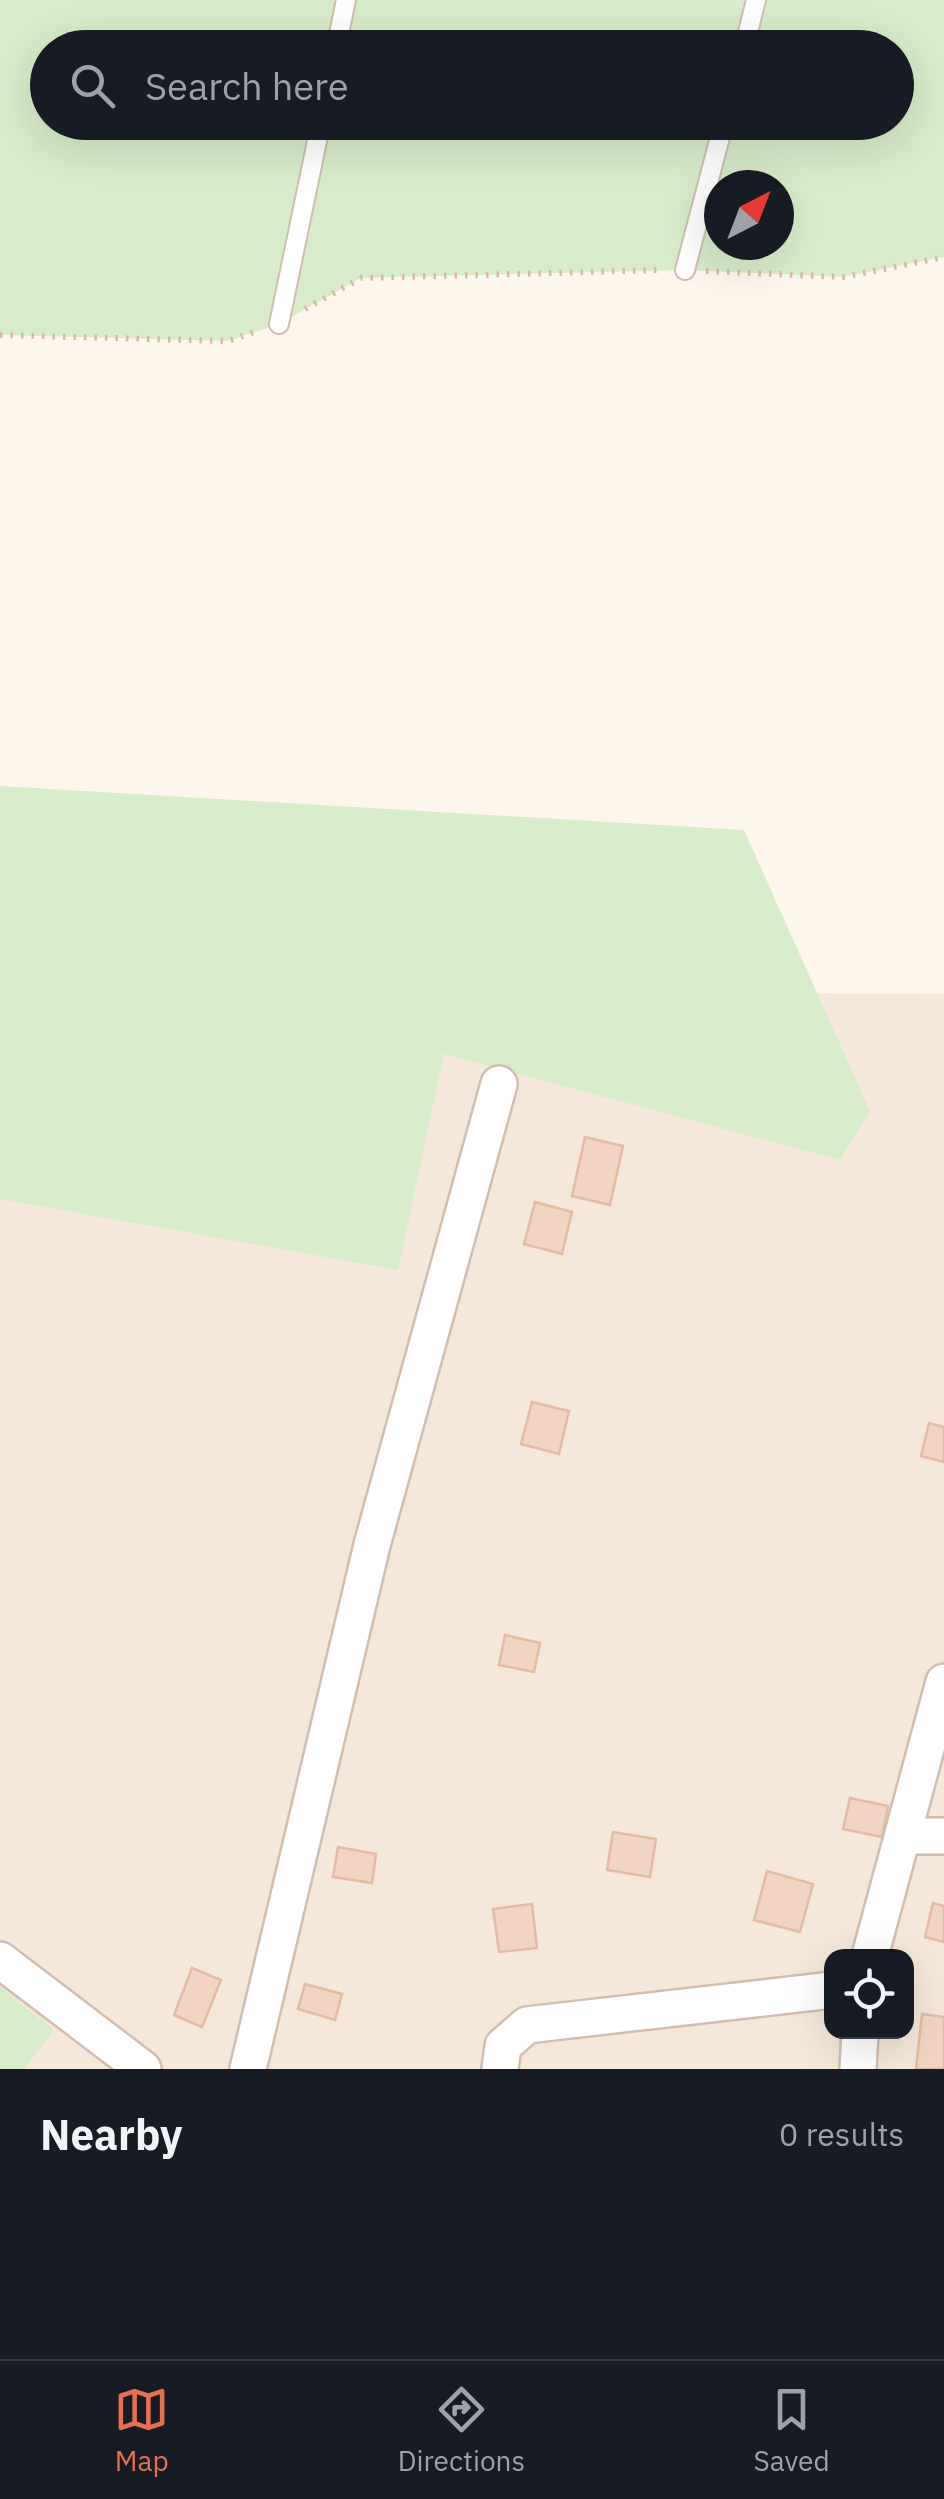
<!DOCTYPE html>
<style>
body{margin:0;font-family:"IBM Plex Sans",sans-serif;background:#20242c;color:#f1f3f6}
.controls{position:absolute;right:30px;bottom:30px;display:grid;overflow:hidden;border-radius:20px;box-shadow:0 10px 40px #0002}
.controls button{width:90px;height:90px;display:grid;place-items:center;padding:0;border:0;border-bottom:2px solid #363941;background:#171b24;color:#f1f3f6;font:50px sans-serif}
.compass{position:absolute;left:704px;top:170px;width:90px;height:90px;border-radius:50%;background:#171b24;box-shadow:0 10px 40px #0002;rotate:42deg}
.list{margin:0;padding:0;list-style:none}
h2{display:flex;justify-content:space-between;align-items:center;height:130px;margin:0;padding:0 40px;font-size:42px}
h2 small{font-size:32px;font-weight:400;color:#9ea1a6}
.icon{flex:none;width:55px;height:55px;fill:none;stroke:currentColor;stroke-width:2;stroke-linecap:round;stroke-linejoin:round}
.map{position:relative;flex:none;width:944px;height:2069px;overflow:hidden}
.search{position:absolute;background:#171b24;box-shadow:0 10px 40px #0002;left:30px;right:30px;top:30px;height:110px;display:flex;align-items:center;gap:25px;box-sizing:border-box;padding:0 35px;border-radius:55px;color:#9ea1a6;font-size:38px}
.sheet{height:290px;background:#171b24}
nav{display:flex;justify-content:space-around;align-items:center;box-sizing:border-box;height:140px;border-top:2px solid #363941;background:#171b24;font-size:28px;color:#9ea1a6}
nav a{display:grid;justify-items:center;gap:5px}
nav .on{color:#e76f51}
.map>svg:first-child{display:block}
.residential{fill:#f5e8da;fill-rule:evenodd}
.green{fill:#d8ecc9;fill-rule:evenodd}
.building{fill:#f3d5c3;stroke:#e6bba3;stroke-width:2.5}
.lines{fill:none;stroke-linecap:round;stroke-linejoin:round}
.lane-casing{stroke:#d1beb0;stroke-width:22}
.street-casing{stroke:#d1beb0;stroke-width:40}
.path{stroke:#d9b8a5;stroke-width:6;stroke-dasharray:2.5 8;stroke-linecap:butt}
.lane{stroke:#fff;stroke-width:18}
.street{stroke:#fff;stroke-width:35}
</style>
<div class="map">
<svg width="944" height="2069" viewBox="0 0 944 2069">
<rect width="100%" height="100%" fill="#fdf6ec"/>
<path class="residential" d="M 0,960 L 532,991 L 944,994 L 944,2069 L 0,2069 ZM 832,1956 L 906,1956 L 906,2032 L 832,2032 Z"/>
<path class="green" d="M 0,0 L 944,0 L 944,257 L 843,277 L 685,270 L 361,278 L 279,324 L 228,341 L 0,335 ZM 48,48 L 896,48 L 896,122 L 48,122 ZM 719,185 L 779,185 L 779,245 L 719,245 Z
M 0,786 L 744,830 L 870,1111 L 840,1160 L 444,1054 L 398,1270 L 0,1199 Z
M 0,1987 L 54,2030 L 24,2069 L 0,2069 Z"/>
<path class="building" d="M 585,1137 L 623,1146 L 610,1205 L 572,1196 Z
M 535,1202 L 572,1212 L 562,1254 L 524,1244 Z
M 532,1402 L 569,1411 L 559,1454 L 521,1444 Z
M 929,1423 L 944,1427 L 944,1462 L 921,1456 Z
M 505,1635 L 540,1643 L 534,1672 L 499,1665 Z
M 850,1798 L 888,1806 L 882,1837 L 843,1829 Z
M 613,1832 L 656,1839 L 650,1877 L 607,1870 Z
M 338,1847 L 376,1854 L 372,1883 L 333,1877 Z
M 767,1871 L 813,1884 L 800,1932 L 754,1920 Z
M 933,1903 L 944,1906 L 944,1942 L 925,1937 Z
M 532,1904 L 537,1948 L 499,1952 L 493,1909 Z
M 192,1968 L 221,1980 L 202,2027 L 174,2015 Z
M 305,1984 L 342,1994 L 335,2020 L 298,2009 Z
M 922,2014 L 944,2017 L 944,2069 L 916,2069 Z"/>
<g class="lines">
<g class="lane-casing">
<path id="lane" d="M 336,48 L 346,0
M 744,48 L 756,0
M 685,270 L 724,122
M 279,324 L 321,122"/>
</g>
<g class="street-casing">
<path id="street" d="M 904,1836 L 944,1836
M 870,1956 L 944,1682
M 0,1960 L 143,2069
M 248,2069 L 372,1545 L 499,1084
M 500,2069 L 503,2046 L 527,2025 L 832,1990
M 858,2069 L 860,2032"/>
</g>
<path class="path" d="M 706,271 L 843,277 L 944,257
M 305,309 L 361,278 L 664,270
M 0,335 L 228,341 L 257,331"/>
<use href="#lane" class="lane"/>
<use href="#street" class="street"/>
</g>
</svg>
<div class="controls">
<button><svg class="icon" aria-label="locate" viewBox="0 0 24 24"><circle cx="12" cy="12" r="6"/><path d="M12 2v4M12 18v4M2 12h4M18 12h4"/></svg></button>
</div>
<svg class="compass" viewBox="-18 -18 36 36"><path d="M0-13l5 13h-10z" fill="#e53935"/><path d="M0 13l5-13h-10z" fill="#9ea1a6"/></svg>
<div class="search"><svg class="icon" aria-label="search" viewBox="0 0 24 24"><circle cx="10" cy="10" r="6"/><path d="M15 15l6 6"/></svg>Search here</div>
</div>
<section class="sheet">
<h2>Nearby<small>0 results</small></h2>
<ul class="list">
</ul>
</section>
<nav>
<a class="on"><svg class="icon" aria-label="map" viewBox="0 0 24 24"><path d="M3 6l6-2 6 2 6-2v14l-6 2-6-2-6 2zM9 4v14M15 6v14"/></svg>Map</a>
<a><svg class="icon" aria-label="directions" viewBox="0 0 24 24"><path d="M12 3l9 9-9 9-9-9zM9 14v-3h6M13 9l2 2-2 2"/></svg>Directions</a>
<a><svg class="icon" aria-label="saved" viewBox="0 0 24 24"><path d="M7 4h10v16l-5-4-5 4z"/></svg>Saved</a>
</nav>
